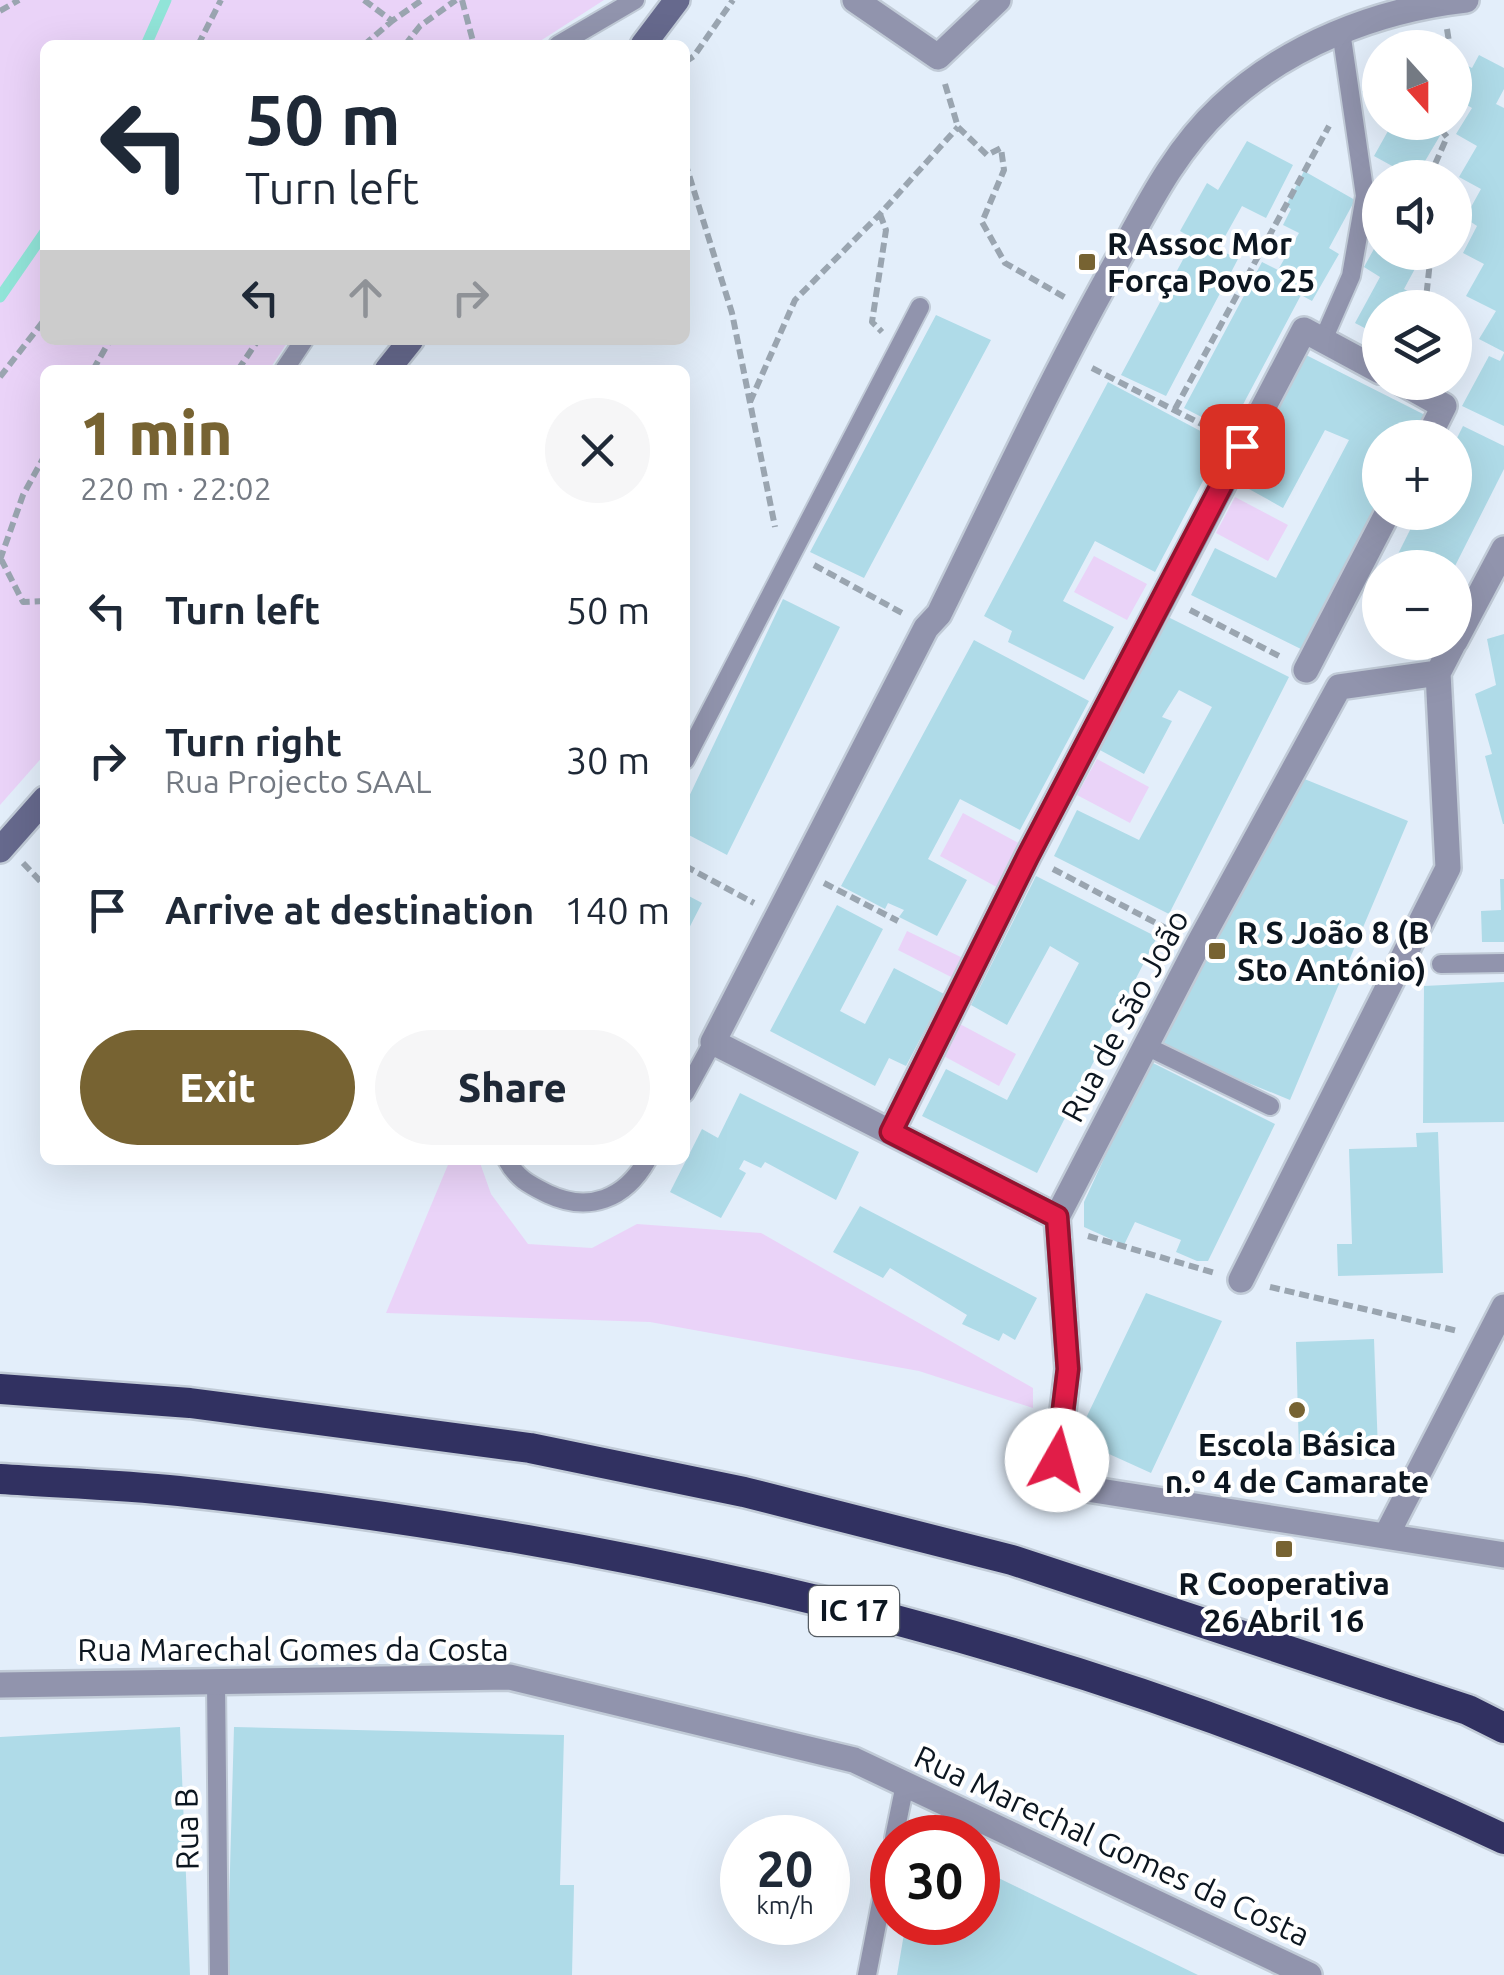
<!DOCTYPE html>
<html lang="en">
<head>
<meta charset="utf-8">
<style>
  body { margin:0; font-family:Ubuntu,sans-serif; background:#f6f6f7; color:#1f2937; height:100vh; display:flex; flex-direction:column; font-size:38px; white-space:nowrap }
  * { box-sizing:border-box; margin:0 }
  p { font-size:32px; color:#747a83 }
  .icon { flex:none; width:55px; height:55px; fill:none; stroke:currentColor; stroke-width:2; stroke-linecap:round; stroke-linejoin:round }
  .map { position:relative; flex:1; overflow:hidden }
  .sheet { position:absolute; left:40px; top:365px; width:650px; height:800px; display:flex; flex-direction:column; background:#fff; border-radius:15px; box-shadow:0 10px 40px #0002 }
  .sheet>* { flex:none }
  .top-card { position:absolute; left:40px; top:40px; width:650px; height:305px; border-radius:15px; box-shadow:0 10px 40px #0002; background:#fff; color:#1f2937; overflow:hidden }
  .needle { width:65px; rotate:159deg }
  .controls { position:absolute; left:1362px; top:30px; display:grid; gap:20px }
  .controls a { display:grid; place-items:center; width:110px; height:110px; border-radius:50%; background:#fff; box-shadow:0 10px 40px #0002; font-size:50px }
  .speed { position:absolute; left:720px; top:1815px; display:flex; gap:20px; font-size:50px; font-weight:700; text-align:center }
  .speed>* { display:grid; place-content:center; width:130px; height:130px; border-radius:50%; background:#fff; box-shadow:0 10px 40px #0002; line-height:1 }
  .speed small { font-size:25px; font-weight:400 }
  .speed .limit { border:15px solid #d22; background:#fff; color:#111 }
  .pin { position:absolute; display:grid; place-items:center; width:85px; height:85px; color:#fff; margin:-42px; border-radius:20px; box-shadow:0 5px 15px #0006 }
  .me { position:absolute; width:110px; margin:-55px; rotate:7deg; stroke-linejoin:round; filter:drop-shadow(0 0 8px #0008) }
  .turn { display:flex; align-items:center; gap:35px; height:210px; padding:0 40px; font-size:45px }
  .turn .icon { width:130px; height:130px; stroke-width:2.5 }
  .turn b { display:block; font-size:70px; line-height:85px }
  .lanes { display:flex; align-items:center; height:95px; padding:0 40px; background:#0003; justify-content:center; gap:50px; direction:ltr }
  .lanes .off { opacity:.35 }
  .round { display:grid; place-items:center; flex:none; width:105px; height:105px; border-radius:52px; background:#f6f6f7 }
  .head { display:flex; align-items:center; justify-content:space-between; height:170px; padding:0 40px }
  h1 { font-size:60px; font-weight:800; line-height:75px; color:#776332 }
  .action { display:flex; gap:20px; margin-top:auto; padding:20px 40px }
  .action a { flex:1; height:115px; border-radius:60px; background:#776332; color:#fff; font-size:40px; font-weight:800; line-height:115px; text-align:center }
  .action a+a { background:#f6f6f7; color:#1f2937 }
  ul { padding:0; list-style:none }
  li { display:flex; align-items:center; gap:30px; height:150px; padding:0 40px }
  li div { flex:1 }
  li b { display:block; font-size:38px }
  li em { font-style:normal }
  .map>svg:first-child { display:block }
  .green { fill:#ead3f8 }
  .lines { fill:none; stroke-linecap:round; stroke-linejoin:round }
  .stream { stroke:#91e4d8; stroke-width:11 }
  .building { fill:#afdbe8 }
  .lane-casing { stroke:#c1cbd7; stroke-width:22 }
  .street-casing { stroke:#c1cbd7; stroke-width:30 }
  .secondary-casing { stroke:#c1cbd7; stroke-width:30 }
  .highway-casing { stroke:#c1cbd7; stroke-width:35 }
  .path { stroke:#9aa5b0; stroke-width:6; stroke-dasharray:10 5; stroke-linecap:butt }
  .lane { stroke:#9194ad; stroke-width:18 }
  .street { stroke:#9194ad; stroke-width:25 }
  .secondary { stroke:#66698d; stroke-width:25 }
  .highway { stroke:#313161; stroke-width:30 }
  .route-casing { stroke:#92132f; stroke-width:25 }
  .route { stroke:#e11d48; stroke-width:18 }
  .poi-dot { fill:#776332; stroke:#fff; stroke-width:4 }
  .labels { text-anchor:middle; stroke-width:8; stroke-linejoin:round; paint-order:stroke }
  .shield { fill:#fff; stroke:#555c63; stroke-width:2.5 }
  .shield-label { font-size:30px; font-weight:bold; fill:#0c1620 }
  .poi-label { font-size:32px; font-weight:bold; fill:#0c1620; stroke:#fff; text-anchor:start }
  .street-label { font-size:32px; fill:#0c1620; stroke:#fff }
</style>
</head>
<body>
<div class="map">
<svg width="1504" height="1975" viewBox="0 0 1504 1975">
  <rect width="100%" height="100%" fill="#e3eefa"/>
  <path class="green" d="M0 0H604L534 45H45V340H289L269 370H45V754L0 805Z
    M1235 497 1288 525 1268 561 1216 533Z
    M1094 556 1147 584 1127 620 1074 592Z
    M1097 759 1149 787 1130 823 1077 795Z
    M963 813 1026 847 1002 890 940 856Z
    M907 931 967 960 957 980 898 950Z
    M958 1023 1016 1054 999 1086 940 1054Z
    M450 1160H479L491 1194 528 1244 592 1248 637 1224 761 1233 1033 1388V1408L919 1371 650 1322 386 1313Z"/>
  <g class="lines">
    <path class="stream" d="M146 45 166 0
      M0 297 45 232"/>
  </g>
  <path class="building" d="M1479 55 1504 68V89L1496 104 1504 108V352L1479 339 1496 311 1466 296 1484 264 1463 253 1477 226 1465 218 1481 189 1459 177 1477 146 1456 134 1472 108 1455 98V74L1462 63 1472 68Z
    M1380 60V101L1362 92Z
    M1393 122H1420L1441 134 1415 178H1388L1394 167 1374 156Z
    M1247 141 1293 165 1266 218 1242 206 1218 249 1238 259 1166 396 1121 375 1194 239 1180 231 1207 183 1218 190Z
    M1304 171 1355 200 1329 248 1339 254 1312 301 1301 295 1229 431 1184 408 1262 262 1278 270 1299 233 1283 225 1291 209 1286 206Z
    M1380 238V252H1424L1404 289 1422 299 1417 308H1380V336L1355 323 1380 277 1364 267Z
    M936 315 991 340 864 578 810 552Z
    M1504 353V426L1462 406 1489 356 1500 361Z
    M1306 355 1427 416 1416 438H1380V508L1307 652 1191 595 1215 548 1276 578 1349 440 1325 430 1283 508 1240 484Z
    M1108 382 1223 443 1155 572 1095 541 1063 601 1114 627 1084 680 1008 642 1012 631 984 616Z
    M1463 426 1504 446V469L1454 568H1391L1419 512H1455V442Z
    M783 599 840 627 727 855 685 833V805Z
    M1168 617 1289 677 1169 914 1054 856 1077 810 1139 840 1212 707 1179 690 1162 717 1172 721 1144 774 1098 749Z
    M1504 634V824H1503L1485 756 1492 754 1475 694 1496 685 1487 639Z
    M974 640 1089 701 1020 830 960 799 928 859 967 880 937 936 899 917 904 910 888 903 885 909 841 886Z
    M1302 778 1408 821 1290 1100 1160 1047Z
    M1036 876 1157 937 1037 1173 922 1116 946 1069 1007 1100 1079 963 1050 946 1007 1025 971 1005Z
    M1500 879H1504V942H1482L1481 911 1501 910Z
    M685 894 702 903 685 936Z
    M837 905 883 929 840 1011 865 1024 894 968 944 994 906 1066 889 1058 875 1086 770 1031Z
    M1504 982V1122L1423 1123 1424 986Z
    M1149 1061 1275 1124 1208 1261H1197L1176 1252 1181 1240 1135 1222 1124 1245 1084 1227V1202Z
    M740 1093 859 1152 836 1200 765 1162 761 1168 744 1160 739 1169 746 1173 721 1218 670 1192 702 1129 718 1138Z
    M1438 1132 1443 1273 1338 1276 1337 1244H1352L1349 1149 1417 1147 1416 1133Z
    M860 1206 1037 1298 1015 1340 1003 1333 999 1341 962 1324 967 1315 890 1268 883 1278 833 1252Z
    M1146 1293 1222 1321 1151 1473 1076 1439Z
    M1374 1339 1378 1451 1299 1454 1296 1342Z
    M180 1727 190 1975H0V1737Z
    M234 1727 564 1735 560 1885H574L572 1975H227Z
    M978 1868 1198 1975H897L906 1922H978Z"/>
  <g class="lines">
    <g class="lane-casing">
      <path id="lane" d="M558 45 635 0
        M1323 340 1351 276 1365 196 1341 31
        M284 370 304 340
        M685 760 920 307
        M1441 964 1504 963
        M1146 1046 1270 1106
        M685 1093 713 1042
        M507 1160C517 1179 530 1185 548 1194 589 1213 625 1199 647 1160
        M216 1682 219 1975
        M894 1838 905 1784
        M867 1975 892 1847"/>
    </g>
    <g class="street-casing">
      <path id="street" d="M855 0 938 57 998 0
        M1401 382 1444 406 1428 438
        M1455 641 1504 549
        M1306 670 1388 512
        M1438 673 1339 687 1198 945 1057 1217 1068 1369 1057 1460 1081 1488 1504 1555
        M891 1132 1028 856 1304 330 1380 371
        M1057 1217 713 1042 926 628 939 614C998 494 1054 373 1120 256 1149 203 1176 149 1221 107 1287 45 1377 10 1466 0
        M1241 1280 1448 868 1438 673 1454 642
        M1386 1536 1504 1307
        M0 1685 509 1677 854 1760 1309 1975"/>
    </g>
    <g class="secondary-casing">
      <path id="secondary" d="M643 45 677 0
        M387 370 411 340
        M0 850 45 799"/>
    </g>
    <g class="highway-casing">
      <path id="highway" d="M0 1389 190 1403 530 1448 744 1492 1012 1560 1468 1710 1504 1728
        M0 1479C60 1483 120 1485 179 1491 633 1540 1090 1643 1504 1839"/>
    </g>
    <path class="path" d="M364 0 392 21 422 0
      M462 0 474 45
      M0 11 19 0
      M1447 29 1450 48
      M198 45 221 0
      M364 45 392 21
      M405 45 420 26 456 0
      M685 62 694 56 733 0
      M945 84 958 127 987 155 1001 148 1004 170 982 222 1005 263 1066 298
      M685 162 732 313 775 527
      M1429 178 1447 137 1435 122
      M880 214 886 230 872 322 882 332
      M1425 308 1431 252
      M1092 368 1219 433
      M93 370 110 340
      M238 370 258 340
      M0 377 45 319
      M750 402 795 300 880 214 958 127
      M1175 409 1329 126
      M1 559 23 602 45 601
      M0 560 23 495 45 455
      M814 565 904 614
      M1190 610 1281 657
      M23 863 45 886
      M685 866 754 903
      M1053 869 1175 933
      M824 883 898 921
      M1088 1236 1215 1273
      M1270 1287 1458 1331"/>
    <use href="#lane" class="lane"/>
    <use href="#street" class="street"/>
    <use href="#secondary" class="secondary"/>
    <use href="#highway" class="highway"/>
  </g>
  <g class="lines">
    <g class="route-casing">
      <path id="route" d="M1057 1460 1068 1369 1057 1217 891 1132 1028 856 1242 446"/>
    </g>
    <use href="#route" class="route"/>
  </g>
  <g class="poi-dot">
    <rect x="1077" y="252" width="20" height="20" rx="5"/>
    <rect x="1207" y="941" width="20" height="20" rx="5"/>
    <circle cx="1297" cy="1410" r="10"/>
    <rect x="1274" y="1539" width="20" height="20" rx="5"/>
  </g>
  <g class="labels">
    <rect class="shield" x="809" y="1586" width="90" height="50" rx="8"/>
    <g class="shield-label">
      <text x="854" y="1621">IC 17</text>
    </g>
    <g class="poi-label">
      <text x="1107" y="255">R Assoc Mor<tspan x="1107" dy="37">Força Povo 25</tspan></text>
      <text x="1237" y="944">R S João 8 (B<tspan x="1237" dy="37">Sto António)</tspan></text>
      <text x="1297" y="1456" text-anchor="middle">Escola Básica<tspan x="1297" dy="37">n.º 4 de Camarate</tspan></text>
      <text x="1284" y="1595" text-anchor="middle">R Cooperativa<tspan x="1284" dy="37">26 Abril 16</tspan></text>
    </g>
    <g class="street-label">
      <text transform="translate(1125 1016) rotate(-62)" y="11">Rua de São João</text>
      <text x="293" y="1661">Rua Marechal Gomes da Costa</text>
      <text transform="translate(187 1829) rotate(-91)" y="11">Rua B</text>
      <text transform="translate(1112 1846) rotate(25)" y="11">Rua Marechal Gomes da Costa</text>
    </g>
  </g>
</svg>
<div class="controls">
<a><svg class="needle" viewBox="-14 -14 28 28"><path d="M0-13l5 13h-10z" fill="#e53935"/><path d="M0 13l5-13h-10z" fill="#747a83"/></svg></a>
<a><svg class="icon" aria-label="sound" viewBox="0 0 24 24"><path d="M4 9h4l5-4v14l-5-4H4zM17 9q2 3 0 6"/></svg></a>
<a><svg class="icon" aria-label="layers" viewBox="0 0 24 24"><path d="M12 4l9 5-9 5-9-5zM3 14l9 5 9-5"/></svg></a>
<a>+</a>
<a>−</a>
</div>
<div class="speed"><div>20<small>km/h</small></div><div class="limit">30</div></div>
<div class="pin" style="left:1242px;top:446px;background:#d93025"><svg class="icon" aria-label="arrive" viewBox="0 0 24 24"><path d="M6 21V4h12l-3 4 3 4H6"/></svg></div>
<svg class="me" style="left:1057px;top:1460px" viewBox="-20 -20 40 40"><circle r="19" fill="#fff"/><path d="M0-13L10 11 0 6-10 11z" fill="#e11d48"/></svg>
<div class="top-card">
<div class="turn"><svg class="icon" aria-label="left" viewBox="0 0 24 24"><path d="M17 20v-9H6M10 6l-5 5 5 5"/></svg><div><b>50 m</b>Turn left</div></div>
<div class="lanes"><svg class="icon" aria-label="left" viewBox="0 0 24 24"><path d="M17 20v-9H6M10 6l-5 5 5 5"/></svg><svg class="icon off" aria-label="ahead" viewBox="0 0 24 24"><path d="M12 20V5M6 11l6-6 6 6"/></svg><svg class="icon off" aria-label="right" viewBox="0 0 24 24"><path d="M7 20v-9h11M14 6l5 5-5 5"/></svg></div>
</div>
<section class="sheet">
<div class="head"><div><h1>1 min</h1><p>220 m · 22:02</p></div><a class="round"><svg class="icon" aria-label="close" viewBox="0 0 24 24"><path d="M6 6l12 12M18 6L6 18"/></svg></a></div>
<ul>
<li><svg class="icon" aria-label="left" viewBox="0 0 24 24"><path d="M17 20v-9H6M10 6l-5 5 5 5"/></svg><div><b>Turn left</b></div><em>50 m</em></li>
<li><svg class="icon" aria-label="right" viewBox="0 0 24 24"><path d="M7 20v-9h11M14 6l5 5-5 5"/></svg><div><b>Turn right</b><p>Rua Projecto SAAL</p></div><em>30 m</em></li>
<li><svg class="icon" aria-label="arrive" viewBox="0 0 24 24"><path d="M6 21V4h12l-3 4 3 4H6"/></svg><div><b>Arrive at destination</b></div><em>140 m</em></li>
</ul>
<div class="action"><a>Exit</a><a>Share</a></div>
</section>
</div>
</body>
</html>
